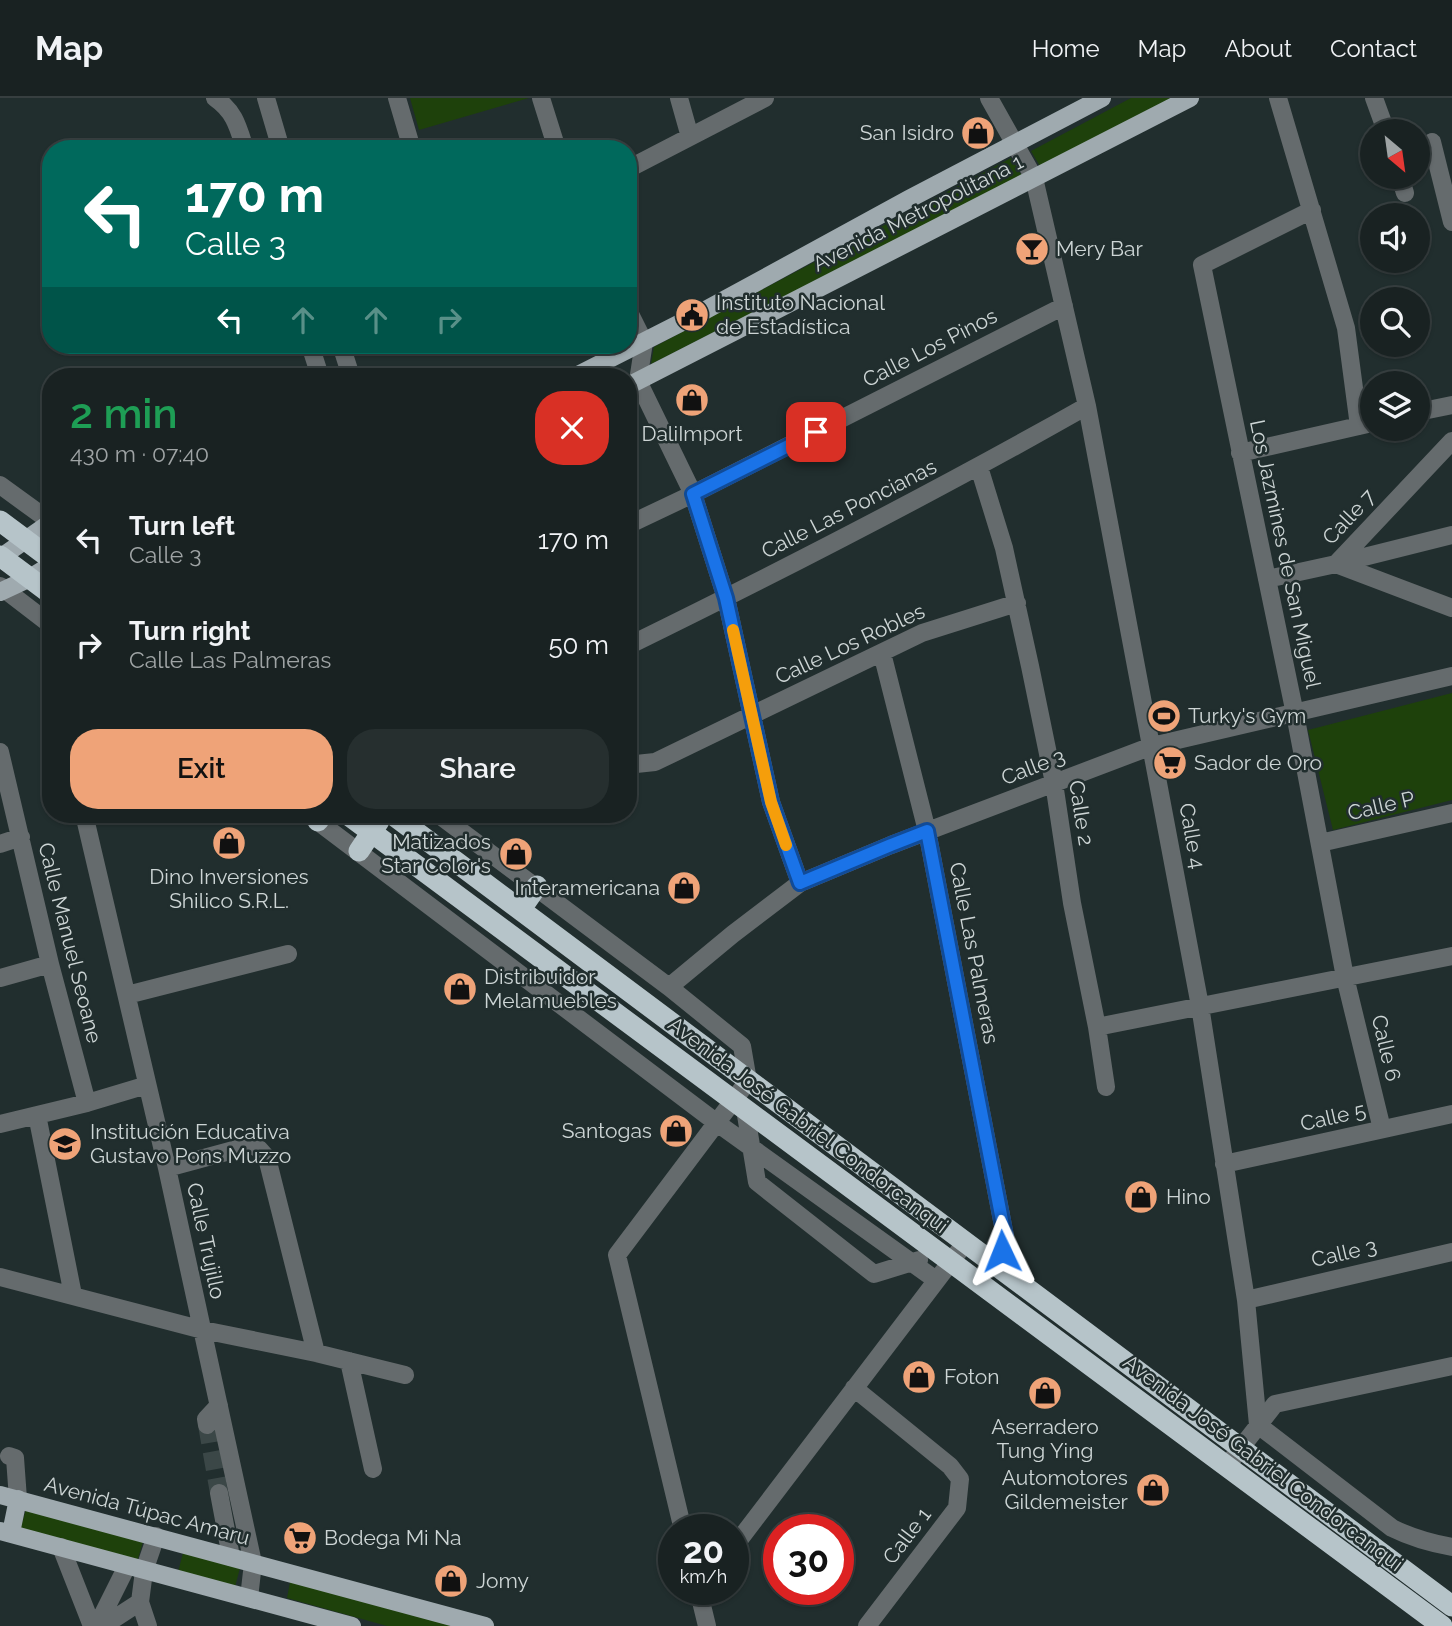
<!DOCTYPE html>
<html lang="en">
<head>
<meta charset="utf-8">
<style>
  body { margin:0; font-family:Raleway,sans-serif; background:#262f2f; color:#f1f3f6; height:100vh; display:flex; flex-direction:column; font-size:26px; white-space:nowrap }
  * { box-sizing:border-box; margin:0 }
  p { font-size:23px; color:#9fa4a5 }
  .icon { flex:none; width:38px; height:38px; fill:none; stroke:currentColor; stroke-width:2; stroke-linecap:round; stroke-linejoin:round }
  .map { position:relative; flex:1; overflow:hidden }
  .sheet { position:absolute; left:42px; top:270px; width:595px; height:455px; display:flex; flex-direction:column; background:#192222; border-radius:28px; box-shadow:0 2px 5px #0004,0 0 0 2px #373f40 }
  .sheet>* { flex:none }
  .top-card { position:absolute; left:42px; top:42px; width:595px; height:214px; border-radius:28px; box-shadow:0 2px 5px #0004,0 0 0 2px #373f40; background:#00695c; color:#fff; overflow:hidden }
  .needle { width:46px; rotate:151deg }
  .buttons { position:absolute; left:1360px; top:21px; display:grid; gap:14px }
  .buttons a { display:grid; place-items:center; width:70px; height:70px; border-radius:50%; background:#192222; box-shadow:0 2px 5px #0004,0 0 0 2px #373f40; font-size:35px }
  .speed { position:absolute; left:658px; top:1416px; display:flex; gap:14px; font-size:35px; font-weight:700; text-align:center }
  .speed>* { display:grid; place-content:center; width:91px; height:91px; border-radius:50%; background:#192222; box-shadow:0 2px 5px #0004,0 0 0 2px #373f40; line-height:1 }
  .speed small { font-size:18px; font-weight:400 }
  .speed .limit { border:10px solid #d22; background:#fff; color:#111 }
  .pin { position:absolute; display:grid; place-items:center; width:60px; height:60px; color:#fff; margin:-30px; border-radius:14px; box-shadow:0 4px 10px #0006 }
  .me { position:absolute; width:77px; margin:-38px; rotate:358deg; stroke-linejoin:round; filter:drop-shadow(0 0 5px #0008) }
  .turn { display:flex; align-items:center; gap:24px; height:147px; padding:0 28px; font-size:32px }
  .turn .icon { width:91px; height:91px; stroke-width:2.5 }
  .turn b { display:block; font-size:49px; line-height:60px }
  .lanes { display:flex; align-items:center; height:66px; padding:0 28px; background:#0003; justify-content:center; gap:35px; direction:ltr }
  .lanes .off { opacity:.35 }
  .round { display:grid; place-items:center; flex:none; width:74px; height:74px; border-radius:28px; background:#262f2f }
  .summary { display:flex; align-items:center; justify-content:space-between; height:119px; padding:0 28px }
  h1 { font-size:42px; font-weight:600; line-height:52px; color:#1e9e55 }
  .action { display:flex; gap:14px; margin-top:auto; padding:14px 28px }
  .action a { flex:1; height:80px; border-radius:28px; background:#efa378; color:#111; font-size:28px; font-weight:600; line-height:80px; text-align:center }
  .action a+a { background:#262f2f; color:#f1f3f6 }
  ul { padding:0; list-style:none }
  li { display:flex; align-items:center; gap:21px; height:105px; padding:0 28px }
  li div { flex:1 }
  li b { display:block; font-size:26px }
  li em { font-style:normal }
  header { display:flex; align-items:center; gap:42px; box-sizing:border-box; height:98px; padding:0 35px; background:#192222; border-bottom:2px solid #373f40 }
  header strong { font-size:33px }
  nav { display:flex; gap:38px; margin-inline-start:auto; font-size:24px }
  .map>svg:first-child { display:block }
  .green { fill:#1e410b }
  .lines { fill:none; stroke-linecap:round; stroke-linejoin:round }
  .minor-tunnel { stroke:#3b4747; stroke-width:18; stroke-dasharray:18 9; stroke-linecap:butt }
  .minor { stroke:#656b6d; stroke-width:18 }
  .major { stroke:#9faaaf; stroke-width:18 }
  .highway { stroke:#b6c4c9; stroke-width:21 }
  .route-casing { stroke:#114b97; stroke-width:18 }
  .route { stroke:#1a73e8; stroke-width:12 }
  .slow { stroke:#f59e0b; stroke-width:12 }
  .labels { text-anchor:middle; stroke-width:5; stroke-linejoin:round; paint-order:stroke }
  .poi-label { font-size:21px; fill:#cdd5d5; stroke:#212e2e; text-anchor:start }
  .street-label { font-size:21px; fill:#cdd5d5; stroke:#212e2e }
</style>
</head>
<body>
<header>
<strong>Map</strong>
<nav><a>Home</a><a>Map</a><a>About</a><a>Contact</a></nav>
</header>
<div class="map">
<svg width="1452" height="1528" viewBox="0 0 1452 1528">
  <rect width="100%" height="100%" fill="#212e2e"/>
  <path class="green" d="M410 0H529L419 32Z
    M1131 0H1175L1041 70 1031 53Z
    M1011 60 1022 78 651 266 654 249Z
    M1452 595V702L1333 732 1308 632Z
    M27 1408 144 1440 137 1464 20 1432Z
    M184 1451 241 1466 235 1489 178 1474Z
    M291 1479 458 1528H387L287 1500Z"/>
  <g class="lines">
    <path class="minor-tunnel" d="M207 1327 219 1395"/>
    <path class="minor" d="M215 0C235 14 238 29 245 51
      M266 0 281 51
      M397 0 412 51
      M541 0 557 51
      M679 0 690 39
      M989 0 1034 80 1087 308 1200 908 1246 1202 1258 1327 1392 1430C1412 1440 1430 1445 1452 1449
      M1278 0 1346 230 1359 328
      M1374 0 1386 33
      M1432 44 1452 124
      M628 71 765 0
      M1400 79 1405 95
      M1312 112 1202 167 1295 616 1345 879 1382 1031
      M628 212 644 244 638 283 693 396 726 500 771 704 800 785
      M310 247 320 278
      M341 247 351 278
      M1418 314 1452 307
      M1452 343 1336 466 1452 510
      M1240 355 1372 325
      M979 369 1004 450 1030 568 1054 685 1072 805 1097 929 1106 989
      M0 387 51 424
      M628 427 693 396 1064 208
      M1267 481 1336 466 1452 437
      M0 488 51 527
      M628 548C783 472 937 393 1087 308
      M882 555 927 733 1005 1138 1002 1153 994 1165
      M0 654 50 866 87 1005
      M628 664 636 666 655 664 922 535 1017 505
      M84 716 167 1070 253 1465 249 1500
      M308 716 717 1025 936 1182
      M438 716 669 889 742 948 748 983 617 1157 683 1432
      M1320 745 1452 715
      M0 746 21 739
      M0 880 50 866
      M669 889 733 836 800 785 891 747 1152 648 1452 578
      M127 897 288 856
      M1097 929 1452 858
      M745 1011 757 1084 874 1176 919 1162
      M37 1017 73 1197
      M0 1026 87 1005 147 987
      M1224 1066 1452 1016
      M167 1070 252 1047 259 1051 267 1060 316 1255
      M0 1179 203 1232 316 1255 405 1277
      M1246 1202 1452 1154
      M349 1263 373 1371
      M854 1290 950 1368 960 1381 957 1410 867 1528
      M207 1327 206 1321 219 1307
      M9 1358 15 1360 18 1401
      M1226 1369 1275 1306 1452 1268
      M219 1395 231 1459
      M61 1449 92 1528
      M733 1450 959 1153
      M698 1491 707 1528
      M97 1528 127 1468
      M103 1528 140 1504
      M148 1528 140 1504 144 1473 156 1438"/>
    <path class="major" d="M576 278 702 214 909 101 1102 0
      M628 288 1190 0
      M0 460 51 424
      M0 494 30 480 51 467
      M0 1397 485 1528
      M0 1433 352 1528
      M11 1435 18 1401"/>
    <path class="highway" d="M0 423 51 461
      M0 458 51 496
      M347 716 1442 1528
      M392 716 1452 1508
      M318 723 323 716
      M359 753 379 723
      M521 811 537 788"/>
  </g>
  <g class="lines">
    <g class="route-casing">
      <path id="route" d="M816 334 693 396 726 500 771 704 800 785 891 747 927 733 1005 1138 1002 1153"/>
    </g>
    <use href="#route" class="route"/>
    <path class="slow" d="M733 532 771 704 786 747"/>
  </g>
  <defs>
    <g id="shop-disc" transform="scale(1.75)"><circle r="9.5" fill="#efa378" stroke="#212e2e"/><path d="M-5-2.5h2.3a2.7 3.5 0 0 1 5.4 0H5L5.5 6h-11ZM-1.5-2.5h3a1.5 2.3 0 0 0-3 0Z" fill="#111"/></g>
    <g id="bar-disc" transform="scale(1.75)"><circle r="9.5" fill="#efa378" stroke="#212e2e"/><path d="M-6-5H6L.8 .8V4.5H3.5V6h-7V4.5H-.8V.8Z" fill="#111"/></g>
    <g id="civic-disc" transform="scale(1.75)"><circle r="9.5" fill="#efa378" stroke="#212e2e"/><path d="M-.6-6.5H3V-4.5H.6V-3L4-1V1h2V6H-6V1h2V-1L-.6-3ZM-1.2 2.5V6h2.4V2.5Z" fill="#111"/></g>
    <g id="stadium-disc" transform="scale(1.75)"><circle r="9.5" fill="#efa378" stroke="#212e2e"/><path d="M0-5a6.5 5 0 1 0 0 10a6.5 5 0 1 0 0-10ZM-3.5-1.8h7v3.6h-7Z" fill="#111"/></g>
    <g id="supermarket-disc" transform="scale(1.75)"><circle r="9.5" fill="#efa378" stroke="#212e2e"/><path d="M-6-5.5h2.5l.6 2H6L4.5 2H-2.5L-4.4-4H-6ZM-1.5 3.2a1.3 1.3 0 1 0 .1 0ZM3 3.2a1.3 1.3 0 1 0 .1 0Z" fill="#111"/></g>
    <g id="school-disc" transform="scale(1.75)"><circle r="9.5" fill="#efa378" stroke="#212e2e"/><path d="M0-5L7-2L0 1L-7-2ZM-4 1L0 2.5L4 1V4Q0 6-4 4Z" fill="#111"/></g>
  </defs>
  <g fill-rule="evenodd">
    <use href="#shop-disc" x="978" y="35"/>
    <use href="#bar-disc" x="1032" y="151"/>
    <use href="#civic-disc" x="692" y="217"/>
    <use href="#shop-disc" x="692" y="302"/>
    <use href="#stadium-disc" x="1164" y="618"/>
    <use href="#supermarket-disc" x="1170" y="665"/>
    <use href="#shop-disc" x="229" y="745"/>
    <use href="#shop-disc" x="516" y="756"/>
    <use href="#shop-disc" x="684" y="790"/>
    <use href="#shop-disc" x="460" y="891"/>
    <use href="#shop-disc" x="676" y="1033"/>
    <use href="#school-disc" x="65" y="1046"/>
    <use href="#shop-disc" x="1141" y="1099"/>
    <use href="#shop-disc" x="919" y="1279"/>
    <use href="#shop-disc" x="1045" y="1295"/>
    <use href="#shop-disc" x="1153" y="1392"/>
    <use href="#supermarket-disc" x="300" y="1440"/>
    <use href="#shop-disc" x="451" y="1483"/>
  </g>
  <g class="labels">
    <g class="poi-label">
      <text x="954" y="42" text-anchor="end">San Isidro</text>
      <text x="1056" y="158">Mery Bar</text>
      <text x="716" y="212">Instituto Nacional<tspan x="716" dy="24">de Estadística</tspan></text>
      <text x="692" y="343" text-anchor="middle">DaliImport</text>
      <text x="1188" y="625">Turky's Gym</text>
      <text x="1194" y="672">Sador de Oro</text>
      <text x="491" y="751" text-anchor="end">Matizados<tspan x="491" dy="24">Star Color's</tspan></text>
      <text x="229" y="786" text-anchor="middle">Dino Inversiones<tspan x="229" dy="24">Shilico S.R.L.</tspan></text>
      <text x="660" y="797" text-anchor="end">Interamericana</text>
      <text x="484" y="886">Distribuidor<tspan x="484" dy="24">Melamuebles</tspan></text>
      <text x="652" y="1040" text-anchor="end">Santogas</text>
      <text x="90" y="1041">Institución Educativa<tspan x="90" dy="24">Gustavo Pons Muzzo</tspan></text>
      <text x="1166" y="1106">Hino</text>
      <text x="944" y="1286">Foton</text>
      <text x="1045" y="1336" text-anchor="middle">Aserradero<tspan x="1045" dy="24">Tung Ying</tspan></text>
      <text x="1128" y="1387" text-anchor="end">Automotores<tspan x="1128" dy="24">Gildemeister</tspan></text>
      <text x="324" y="1447">Bodega Mi Na</text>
      <text x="476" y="1490">Jomy</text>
    </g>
    <g class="street-label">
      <text transform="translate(918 115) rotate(-27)" y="7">Avenida Metropolitana 1</text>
      <text transform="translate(930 250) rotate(-27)" y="7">Calle Los Pinos</text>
      <text transform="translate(849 411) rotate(-27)" y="7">Calle Las Poncianas</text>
      <text transform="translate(1349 419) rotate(-47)" y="7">Calle 7</text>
      <text transform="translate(1285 456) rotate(78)" y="7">Los Jazmines de San Miguel</text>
      <text transform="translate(850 546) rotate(-25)" y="7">Calle Los Robles</text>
      <text transform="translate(1033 669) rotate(-21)" y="7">Calle 3</text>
      <text transform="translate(1381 708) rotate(-13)" y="7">Calle P</text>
      <text transform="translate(1081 715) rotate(81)" y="7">Calle 2</text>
      <text transform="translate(1192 738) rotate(80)" y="7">Calle 4</text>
      <text transform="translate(70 845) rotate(76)" y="7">Calle Manuel Seoane</text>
      <text transform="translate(974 855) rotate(79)" y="7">Calle Las Palmeras</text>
      <text transform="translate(1386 950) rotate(77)" y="7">Calle 6</text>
      <text transform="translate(1333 1019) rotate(-13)" y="7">Calle 5</text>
      <text transform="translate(808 1027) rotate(37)" y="7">Avenida José Gabriel Condorcanqui</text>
      <text transform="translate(206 1143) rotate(78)" y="7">Calle Trujillo</text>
      <text transform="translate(1344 1155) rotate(-13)" y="7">Calle 3</text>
      <text transform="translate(1263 1365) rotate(37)" y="7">Avenida José Gabriel Condorcanqui</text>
      <text transform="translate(147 1413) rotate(15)" y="7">Avenida Túpac Amaru</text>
      <text transform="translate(907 1438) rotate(-53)" y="7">Calle 1</text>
    </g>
  </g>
</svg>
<div class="buttons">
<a><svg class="needle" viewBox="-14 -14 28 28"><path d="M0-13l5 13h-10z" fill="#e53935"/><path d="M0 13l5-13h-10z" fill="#9fa4a5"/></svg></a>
<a><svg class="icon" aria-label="sound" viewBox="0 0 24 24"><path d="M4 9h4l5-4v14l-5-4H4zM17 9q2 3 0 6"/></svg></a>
<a><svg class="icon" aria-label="search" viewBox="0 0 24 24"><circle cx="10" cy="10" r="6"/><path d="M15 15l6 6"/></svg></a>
<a><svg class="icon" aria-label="layers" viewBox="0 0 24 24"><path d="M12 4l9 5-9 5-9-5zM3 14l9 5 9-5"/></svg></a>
</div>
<div class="speed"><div>20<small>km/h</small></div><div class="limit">30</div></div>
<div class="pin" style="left:816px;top:334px;background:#d93025"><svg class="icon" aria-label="arrive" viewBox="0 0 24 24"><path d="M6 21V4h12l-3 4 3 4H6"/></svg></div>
<svg class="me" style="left:1002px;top:1153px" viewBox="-20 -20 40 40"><path d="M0-17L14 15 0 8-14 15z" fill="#1a73e8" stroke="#fff" stroke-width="4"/></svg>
<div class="top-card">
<div class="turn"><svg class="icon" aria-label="left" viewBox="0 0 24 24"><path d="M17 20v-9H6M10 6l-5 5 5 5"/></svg><div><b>170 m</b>Calle 3</div></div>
<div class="lanes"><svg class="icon" aria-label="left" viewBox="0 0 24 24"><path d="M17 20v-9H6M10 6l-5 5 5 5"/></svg><svg class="icon off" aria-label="ahead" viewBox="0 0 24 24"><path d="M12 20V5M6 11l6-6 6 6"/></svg><svg class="icon off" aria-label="ahead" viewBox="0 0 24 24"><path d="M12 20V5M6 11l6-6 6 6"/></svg><svg class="icon off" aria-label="right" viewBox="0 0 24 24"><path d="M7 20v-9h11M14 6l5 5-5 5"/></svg></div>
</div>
<section class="sheet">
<div class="summary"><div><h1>2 min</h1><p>430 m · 07:40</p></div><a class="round" style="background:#d93025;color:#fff"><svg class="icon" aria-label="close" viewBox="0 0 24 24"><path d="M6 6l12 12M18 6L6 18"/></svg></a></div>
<ul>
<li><svg class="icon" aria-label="left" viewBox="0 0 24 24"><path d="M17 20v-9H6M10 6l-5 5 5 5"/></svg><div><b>Turn left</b><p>Calle 3</p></div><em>170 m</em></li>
<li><svg class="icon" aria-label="right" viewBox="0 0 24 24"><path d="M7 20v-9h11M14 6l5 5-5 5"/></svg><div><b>Turn right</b><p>Calle Las Palmeras</p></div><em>50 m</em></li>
</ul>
<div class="action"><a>Exit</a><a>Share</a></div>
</section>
</div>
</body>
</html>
